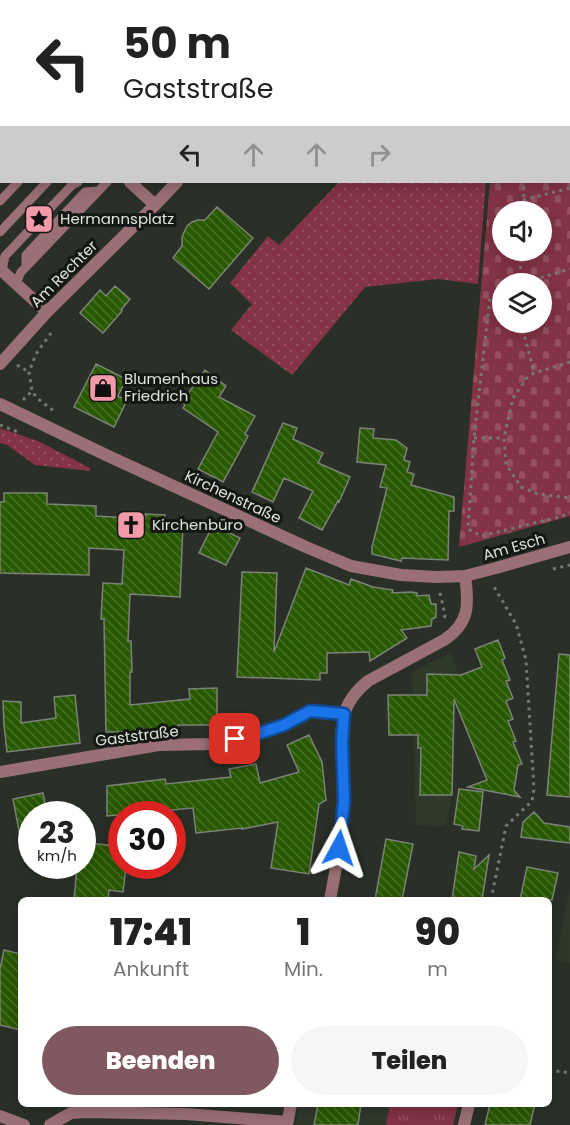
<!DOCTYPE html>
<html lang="de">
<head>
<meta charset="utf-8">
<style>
  body { margin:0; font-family:Poppins,sans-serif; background:#f6f6f6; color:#222; height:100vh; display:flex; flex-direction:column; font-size:22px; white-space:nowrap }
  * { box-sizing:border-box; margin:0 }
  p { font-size:20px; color:#767676 }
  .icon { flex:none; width:33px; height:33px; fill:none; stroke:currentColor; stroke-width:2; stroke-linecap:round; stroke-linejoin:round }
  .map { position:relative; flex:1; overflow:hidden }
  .panel { position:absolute; left:18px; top:897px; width:534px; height:210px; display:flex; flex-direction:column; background:#fff; border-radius:9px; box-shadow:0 3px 15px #0003 }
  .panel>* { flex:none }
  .banner { position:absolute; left:0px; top:0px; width:570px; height:183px; box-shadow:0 3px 15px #0003; background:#fff; color:#222; overflow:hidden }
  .fabs { position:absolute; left:492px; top:201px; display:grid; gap:12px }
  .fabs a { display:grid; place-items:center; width:60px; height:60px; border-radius:50%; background:#fff; box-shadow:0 3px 15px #0003; font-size:30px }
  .speed { position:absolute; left:18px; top:801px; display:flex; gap:12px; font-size:30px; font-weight:700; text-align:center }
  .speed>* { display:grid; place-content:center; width:78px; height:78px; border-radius:50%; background:#fff; box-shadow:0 3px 15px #0003; line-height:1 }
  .speed small { font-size:15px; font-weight:400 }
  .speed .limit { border:9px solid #d22; background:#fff; color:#111 }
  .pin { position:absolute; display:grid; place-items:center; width:51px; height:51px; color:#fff; margin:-26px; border-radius:12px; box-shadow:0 3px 9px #0006 }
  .me { position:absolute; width:66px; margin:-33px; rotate:5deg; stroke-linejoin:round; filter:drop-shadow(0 0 4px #0008) }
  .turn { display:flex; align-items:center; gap:21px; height:126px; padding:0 24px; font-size:27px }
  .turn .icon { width:78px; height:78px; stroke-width:2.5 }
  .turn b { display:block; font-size:42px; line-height:51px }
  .lanes { display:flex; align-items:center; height:57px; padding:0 24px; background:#0003; justify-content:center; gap:30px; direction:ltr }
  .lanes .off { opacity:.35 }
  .eta { display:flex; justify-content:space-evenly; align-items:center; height:102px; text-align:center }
  .eta b { font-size:36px; font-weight:800; line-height:42px }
  .button { display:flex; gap:12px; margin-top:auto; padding:12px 24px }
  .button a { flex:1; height:69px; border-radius:36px; background:#80585f; color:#fff; font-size:24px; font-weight:800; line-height:69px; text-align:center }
  .button a+a { background:#f6f6f6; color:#222 }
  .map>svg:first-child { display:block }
  .built { fill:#2f392a }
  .grass { fill:url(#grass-dots) }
  .cemetery { fill:url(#cemetery-stones); fill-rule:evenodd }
  .park { fill:url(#park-tufts) }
  .building { fill:url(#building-back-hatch); stroke:#7b8378; stroke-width:1.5 }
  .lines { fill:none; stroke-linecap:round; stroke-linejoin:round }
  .path { stroke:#747a72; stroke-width:3; stroke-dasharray:3 4.5; stroke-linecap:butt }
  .service { stroke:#9a6f75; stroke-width:9 }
  .minor { stroke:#9a6f75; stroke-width:12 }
  .route-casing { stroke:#114b97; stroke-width:15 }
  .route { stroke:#1a73e8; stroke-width:10 }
  .labels { text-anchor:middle; stroke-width:6; stroke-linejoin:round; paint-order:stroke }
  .poi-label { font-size:15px; fill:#dfe3dd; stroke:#141713; text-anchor:start }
  .street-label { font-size:15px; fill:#dfe3dd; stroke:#141713 }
</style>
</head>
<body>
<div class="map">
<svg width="570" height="1125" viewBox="0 0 570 1125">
  <defs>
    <pattern id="grass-dots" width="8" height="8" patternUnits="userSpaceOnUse" patternTransform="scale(1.5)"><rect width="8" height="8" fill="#833345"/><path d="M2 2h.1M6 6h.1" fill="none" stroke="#94505f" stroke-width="1.8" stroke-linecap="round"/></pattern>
    <pattern id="cemetery-stones" width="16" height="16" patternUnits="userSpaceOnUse" patternTransform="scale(1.5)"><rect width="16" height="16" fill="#833345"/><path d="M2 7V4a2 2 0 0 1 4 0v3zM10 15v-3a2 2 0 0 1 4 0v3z" fill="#94505f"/></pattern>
    <pattern id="park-tufts" width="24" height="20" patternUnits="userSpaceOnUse" patternTransform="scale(1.5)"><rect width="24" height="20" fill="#833345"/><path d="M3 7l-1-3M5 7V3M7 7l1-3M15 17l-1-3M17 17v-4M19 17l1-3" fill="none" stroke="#94505f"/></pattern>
    <pattern id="building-back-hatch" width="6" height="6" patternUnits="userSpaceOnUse" patternTransform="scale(1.5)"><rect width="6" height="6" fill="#285800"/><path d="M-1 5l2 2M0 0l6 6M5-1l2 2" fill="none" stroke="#477025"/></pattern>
  </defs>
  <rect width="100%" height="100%" fill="#2a3027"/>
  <path class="built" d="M451 653 457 671 453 788 446 827 416 825 412 672Z
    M570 887V963L555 960Z
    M299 1104H390L386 1125H295Z"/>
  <path class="grass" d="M339 182H486L478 284 438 279 365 287 292 375 231 330 252 304 230 283 268 236 279 245Z
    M0 428 38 441 90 468V471L35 465 7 445 0 443Z"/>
  <path class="cemetery" d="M570 41V516L459 547 490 182H568V43ZM502 212H542V250H502ZM502 284H542V322H502Z"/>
  <path class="park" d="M390 1104H458L453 1125H386Z"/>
  <path class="building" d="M217 207 253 238 209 289 173 258 182 246V237L187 226 192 222 198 220H205Z
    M115 286 130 299 121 310 122 311 103 333 80 313 100 290 106 296Z
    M96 364 126 379 118 396 127 400 114 427 74 407Z
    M205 370 226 386 219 397 255 416 245 434 248 436 223 482 198 469 218 432 183 408 185 405 182 402Z
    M283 423 297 428 293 439 323 453 318 463 350 477 339 502 338 501 322 530 299 518 313 491 284 478 273 502 252 492Z
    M360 428 374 429 373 438 396 440 407 448 404 460 410 462 407 472 414 474 411 485 454 497V511H449L448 560 402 558 401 561 372 554V547L387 488 380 487 386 465 357 462Z
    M4 493H47V504L96 506V516L145 519V514L165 515 164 520 174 521V524H183L180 597 130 594 128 641H131L132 672H130V705L190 699 189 689 217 688V725H178V730L154 732H106L104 619H101L103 583 122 584 124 550 89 548V575L0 573V502H4Z
    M213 525 240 538 226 565 199 553Z
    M306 568 349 585 351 579 373 587 393 590 392 593 411 592 417 593V596L429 595 431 604H436V617L432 619 431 626 401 630 407 638 370 661 369 652 327 653V673H320V680L237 677 242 572 277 573 274 652Z
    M498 640 505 658 502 660 510 680 506 681 513 698 506 701 513 719 508 721 516 741 513 742 522 764 518 765 514 790 520 797 468 787 487 780 454 699 452 795H420L421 748H418V735H389L388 695H427V674L461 675 482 667 475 649Z
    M559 654 570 655V797L547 795Z
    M75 695 80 743 7 752 4 725 3 701 21 702V723L56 718 54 697Z
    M309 735 322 762 326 800 319 804 309 874 271 868 278 822 242 829V828L196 833 193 808 107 816V786L165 779 166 784 231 777 229 769 256 764 260 783 299 772 287 745Z
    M459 789 483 792 479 831 462 829 463 826 454 824Z
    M43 793 47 814H32V856L24 857 13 799Z
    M534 812 544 823 570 827V843L521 837 523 822Z
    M386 839 413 844 402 900H375Z
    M82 842 122 847V866H126L123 892 109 890 108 900H74L77 866H82Z
    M459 852 476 856 474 869 489 855 482 900H452Z
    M527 867 558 873 552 900H520Z
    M4 950 21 954V1030L0 1025V969Z
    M318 1104H361L358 1125H314Z
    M490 1104H535L530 1125H485Z"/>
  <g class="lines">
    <path class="path" d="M327 2 328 0
      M568 52 570 50
      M568 129H570
      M523 200 570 188
      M523 212 524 182
      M519 284 570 269
      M520 284 521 250
      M502 291 490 297 474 438 468 529 481 536 559 517 570 513
      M521 322 534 373
      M51 333 36 354 29 372 32 391 37 398 55 412
      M570 362 534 373 527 378 513 398 504 438 506 464 521 487 538 494 570 498
      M17 365 29 372
      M23 400 32 391
      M0 425 18 432
      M474 438H504
      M553 569 570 565
      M440 593 445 615 444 620
      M491 900 506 826 532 801 534 789 526 660 516 624 493 585
      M549 1070 570 1073"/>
    <path class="service" d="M118 2 120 0
      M0 201 18 182
      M0 232 47 182
      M26 267V255L85 192 98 191
      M2 270 5 256 72 185 78 182
      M16 283 21 272 107 182"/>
    <path class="minor" d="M308 2 309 0
      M0 58 2 60
      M130 182 155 205
      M0 269 47 312
      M0 364 47 312 155 205 177 182
      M0 404 106 455 306 547 351 566 401 575 437 577 465 576 496 568 570 547
      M0 772 159 745 212 744 257 734 284 725 311 711 344 714
      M330 900C336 867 343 833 344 798 344 773 338 738 344 715 348 700 357 690 368 681L444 640C470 623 469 604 465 576
      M0 1116 24 1125
      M50 1125 71 1113 85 1112 186 1114 287 1122
      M287 1125 291 1104
      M464 1125 469 1104"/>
  </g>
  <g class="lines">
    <g class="route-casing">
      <path id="route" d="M235 739 257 734 284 725 310 711 344 714 342 742 344 801 339 848"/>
    </g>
    <use href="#route" class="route"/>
  </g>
  <defs>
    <g id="sight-square" transform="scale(1.5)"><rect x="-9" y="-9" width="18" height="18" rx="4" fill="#f39aa9" stroke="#141713"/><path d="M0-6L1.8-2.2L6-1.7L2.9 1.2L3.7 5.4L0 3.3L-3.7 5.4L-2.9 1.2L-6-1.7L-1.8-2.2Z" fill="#111"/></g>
    <g id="shop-square" transform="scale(1.5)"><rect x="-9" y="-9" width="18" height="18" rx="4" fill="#f39aa9" stroke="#141713"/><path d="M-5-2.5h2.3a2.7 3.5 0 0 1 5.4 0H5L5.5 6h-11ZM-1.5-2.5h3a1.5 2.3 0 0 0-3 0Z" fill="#111"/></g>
    <g id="church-square" transform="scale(1.5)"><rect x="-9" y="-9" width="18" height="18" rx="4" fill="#f39aa9" stroke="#141713"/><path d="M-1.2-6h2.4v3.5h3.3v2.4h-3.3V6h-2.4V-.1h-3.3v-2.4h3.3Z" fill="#111"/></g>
  </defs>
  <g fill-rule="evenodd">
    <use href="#sight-square" x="39" y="219"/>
    <use href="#shop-square" x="103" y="388"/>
    <use href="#church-square" x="131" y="525"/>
  </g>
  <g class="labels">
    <g class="poi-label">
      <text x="60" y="224">Hermannsplatz</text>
      <text x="124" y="384">Blumenhaus<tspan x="124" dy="17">Friedrich</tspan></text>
      <text x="152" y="530">Kirchenbüro</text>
    </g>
    <g class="street-label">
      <text transform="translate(64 274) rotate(-45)" y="5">Am Rechter</text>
      <text transform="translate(233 497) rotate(25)" y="5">Kirchenstraße</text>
      <text transform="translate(514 547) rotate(-16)" y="5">Am Esch</text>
      <text transform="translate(137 736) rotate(-7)" y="5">Gaststraße</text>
    </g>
  </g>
</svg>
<div class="fabs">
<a><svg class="icon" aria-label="sound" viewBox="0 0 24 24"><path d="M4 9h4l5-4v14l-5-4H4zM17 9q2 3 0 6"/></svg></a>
<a><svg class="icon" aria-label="layers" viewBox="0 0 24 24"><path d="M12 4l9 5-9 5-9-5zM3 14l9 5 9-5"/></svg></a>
</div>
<div class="speed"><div>23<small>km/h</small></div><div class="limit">30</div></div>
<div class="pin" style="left:235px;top:739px;background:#d93025"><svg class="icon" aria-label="arrive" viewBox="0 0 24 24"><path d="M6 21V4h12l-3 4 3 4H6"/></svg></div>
<svg class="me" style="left:339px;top:848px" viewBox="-20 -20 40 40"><path d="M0-17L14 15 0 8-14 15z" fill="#1a73e8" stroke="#fff" stroke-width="4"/></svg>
<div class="banner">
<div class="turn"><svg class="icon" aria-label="left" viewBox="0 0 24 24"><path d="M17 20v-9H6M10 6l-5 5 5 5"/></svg><div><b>50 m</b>Gaststraße</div></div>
<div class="lanes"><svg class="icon" aria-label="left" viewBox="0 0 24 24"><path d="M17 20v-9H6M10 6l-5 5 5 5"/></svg><svg class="icon off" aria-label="ahead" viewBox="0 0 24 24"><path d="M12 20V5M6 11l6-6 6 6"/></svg><svg class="icon off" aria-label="ahead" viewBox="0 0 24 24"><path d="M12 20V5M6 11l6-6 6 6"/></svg><svg class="icon off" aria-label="right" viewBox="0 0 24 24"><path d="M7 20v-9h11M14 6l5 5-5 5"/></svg></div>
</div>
<section class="panel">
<div class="eta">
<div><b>17:41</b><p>Ankunft</p></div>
<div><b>1</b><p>Min.</p></div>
<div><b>90</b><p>m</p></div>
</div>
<div class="button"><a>Beenden</a><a>Teilen</a></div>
</section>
</div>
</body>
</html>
